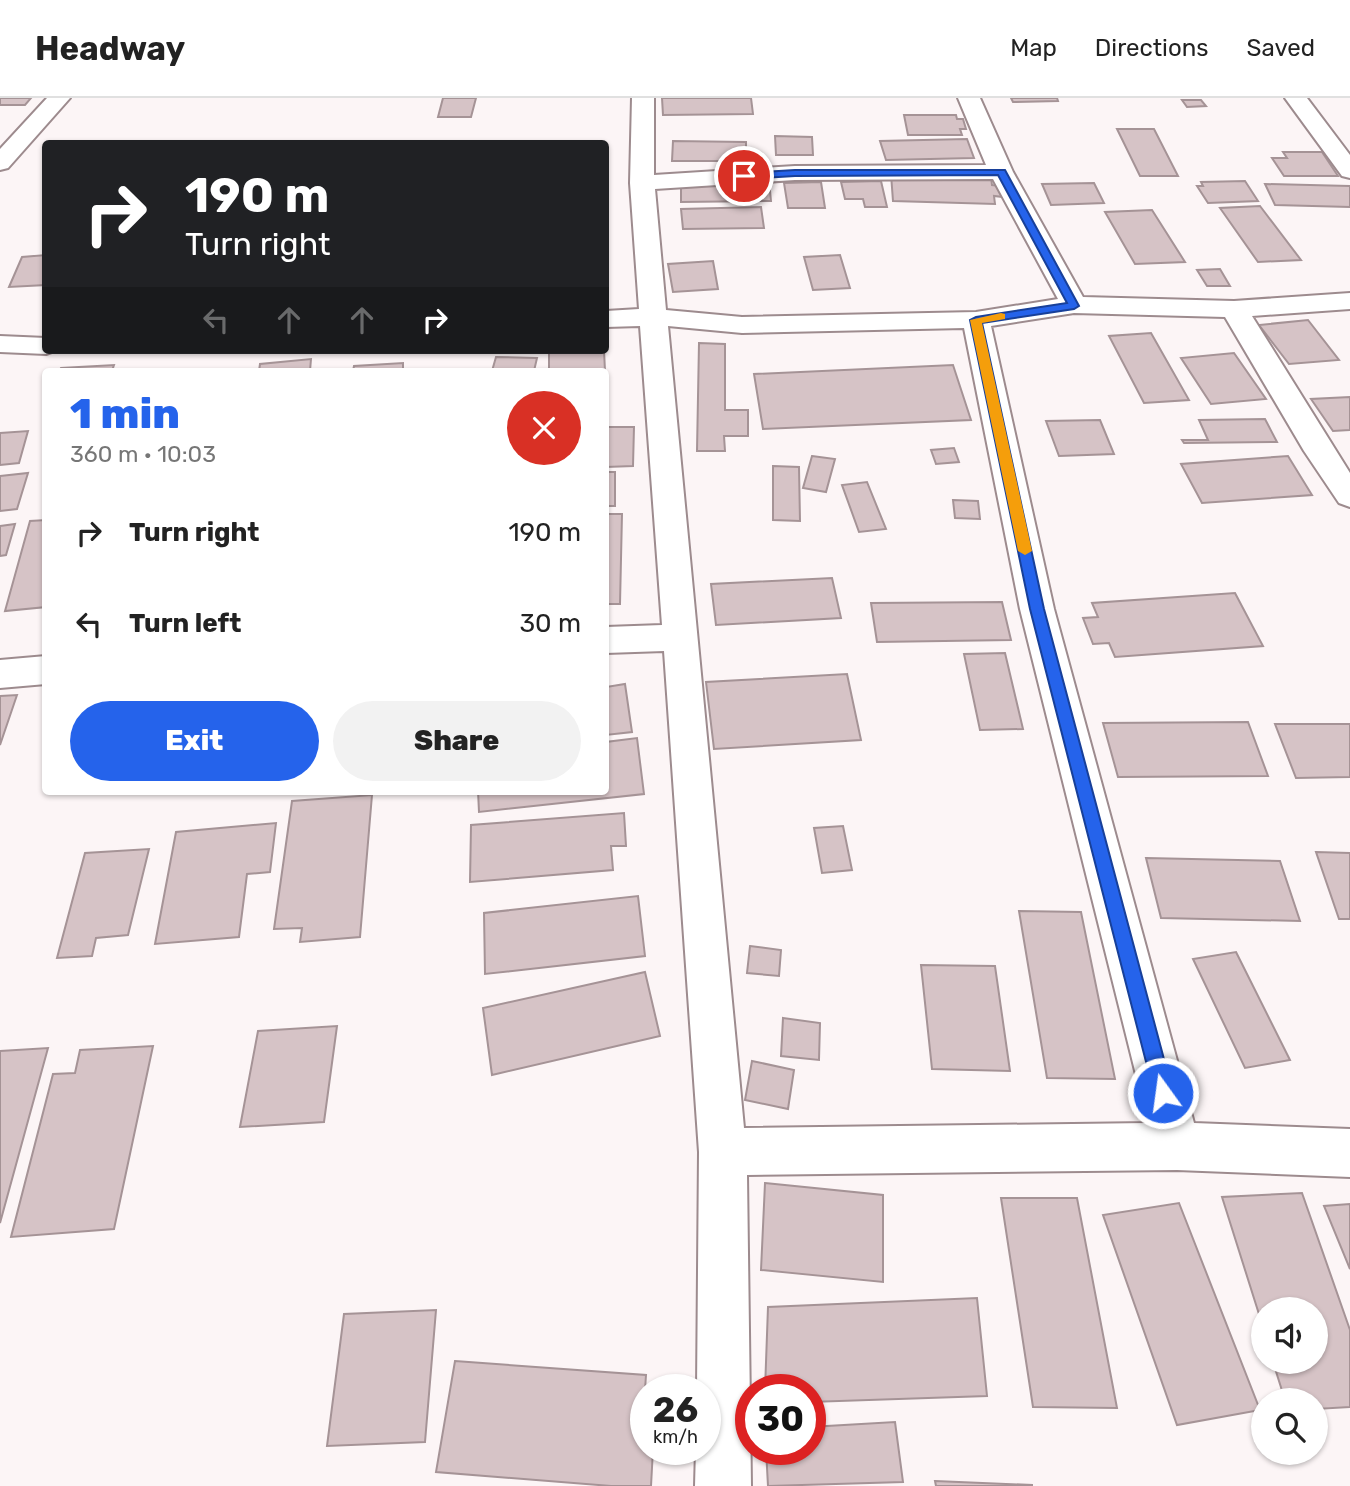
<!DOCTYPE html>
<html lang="en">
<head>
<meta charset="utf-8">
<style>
  body { margin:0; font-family:Rubik,sans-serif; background:#f2f2f2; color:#222; height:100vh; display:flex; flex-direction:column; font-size:26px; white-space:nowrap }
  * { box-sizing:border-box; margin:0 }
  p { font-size:23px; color:#767676 }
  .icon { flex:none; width:38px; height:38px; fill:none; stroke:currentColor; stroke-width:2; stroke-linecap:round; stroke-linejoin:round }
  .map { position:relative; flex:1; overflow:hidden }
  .drawer { position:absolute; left:42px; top:270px; width:567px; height:427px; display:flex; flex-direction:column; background:#fff; border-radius:7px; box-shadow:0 2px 5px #0004 }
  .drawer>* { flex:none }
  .guide { position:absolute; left:42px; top:42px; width:567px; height:214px; border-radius:7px; box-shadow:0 2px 5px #0004; background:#202124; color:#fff; overflow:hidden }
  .buttons { position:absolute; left:1251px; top:1199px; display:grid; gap:14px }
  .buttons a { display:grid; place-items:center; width:77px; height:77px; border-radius:50%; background:#fff; box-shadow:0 2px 5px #0004; font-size:35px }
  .speed { position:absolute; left:630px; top:1276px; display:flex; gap:14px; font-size:35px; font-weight:700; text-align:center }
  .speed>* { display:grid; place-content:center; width:91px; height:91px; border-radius:50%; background:#fff; box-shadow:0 2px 5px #0004; line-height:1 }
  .speed small { font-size:18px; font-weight:400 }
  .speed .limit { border:10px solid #d22; background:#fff; color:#111 }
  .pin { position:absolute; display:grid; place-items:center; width:60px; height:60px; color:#fff; margin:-30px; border:4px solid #fff; border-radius:50%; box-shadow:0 2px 7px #0007 }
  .me { position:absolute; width:77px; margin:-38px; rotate:346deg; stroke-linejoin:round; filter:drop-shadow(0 0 5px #0008) }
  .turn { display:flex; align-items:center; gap:24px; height:147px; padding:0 28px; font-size:32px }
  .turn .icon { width:91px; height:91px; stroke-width:2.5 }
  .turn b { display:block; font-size:49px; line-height:60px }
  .lanes { display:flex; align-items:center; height:66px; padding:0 28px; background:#0003; justify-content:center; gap:35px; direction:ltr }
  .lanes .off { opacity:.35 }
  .round { display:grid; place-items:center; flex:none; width:74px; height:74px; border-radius:37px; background:#f2f2f2 }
  .summary { display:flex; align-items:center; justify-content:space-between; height:119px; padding:0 28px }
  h1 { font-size:42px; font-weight:800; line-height:52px; color:#2563eb }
  .action { display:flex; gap:14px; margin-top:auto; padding:14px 28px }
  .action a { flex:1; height:80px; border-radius:42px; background:#2563eb; color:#fff; font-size:28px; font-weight:800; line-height:80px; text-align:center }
  .action a+a { background:#f2f2f2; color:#222 }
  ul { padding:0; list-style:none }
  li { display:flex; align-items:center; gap:21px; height:91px; padding:0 28px }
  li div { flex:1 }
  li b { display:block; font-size:26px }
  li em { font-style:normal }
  header { display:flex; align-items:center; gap:42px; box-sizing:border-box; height:98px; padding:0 35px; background:#fff; border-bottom:2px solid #e0e0e0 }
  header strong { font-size:33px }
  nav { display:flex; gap:38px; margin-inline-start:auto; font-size:24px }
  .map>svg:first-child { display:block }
  .building { fill:#d6c3c6; stroke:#a59396; stroke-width:2 }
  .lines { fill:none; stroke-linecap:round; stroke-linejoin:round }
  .street-casing { stroke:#9d8b8e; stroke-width:4 }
  .street { fill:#fff; fill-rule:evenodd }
  .route { fill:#2563eb; stroke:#184099; stroke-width:2 }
  .slow { fill:#f59e0b }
</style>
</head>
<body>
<header>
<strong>Headway</strong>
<nav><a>Map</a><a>Directions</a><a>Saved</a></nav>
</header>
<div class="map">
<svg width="1350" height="1388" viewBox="0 0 1350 1388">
  <rect width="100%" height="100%" fill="#fcf5f6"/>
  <path class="building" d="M0 0H31L25 7H0Z
    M443 0H476L471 19H438Z
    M662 0H751L753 16 663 17Z
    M1011 0H1057L1058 3 1013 4Z
    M1182 2H1201L1206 8 1187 9Z
    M904 17H956L957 21H963L966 31H960L962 37H908Z
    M1117 31H1154L1178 78H1140Z
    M775 38 812 39 813 57H776Z
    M967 41 974 60 886 62 880 43Z
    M673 43 746 44V63H672Z
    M1283 54H1322L1338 78H1284L1272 60H1287Z
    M891 76 991 79 992 87 1001 88 1003 99 994 98 995 106 893 103Z
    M769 82 771 103 681 104V83Z
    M881 83 887 109H865L863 101H845L841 84Z
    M1245 83 1258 103 1208 105 1197 88H1203L1201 84Z
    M821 84 825 110H788L784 85Z
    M1094 85 1104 105 1051 107 1042 86Z
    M1265 86 1350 88V109L1275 107Z
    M1260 108 1301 162 1258 164 1220 110Z
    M761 109 764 130 683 131 681 111Z
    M1152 112 1185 164 1135 166 1105 114Z
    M46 157V187L9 189 22 159Z
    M840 157 850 190 813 192 804 159Z
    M713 163 718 191 673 194 668 166Z
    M1220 171 1230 188H1207L1197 172Z
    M1308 222 1339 262 1289 266 1259 227Z
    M1151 235 1189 302 1144 305 1109 238Z
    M699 245 725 246V312H748V338H724L725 353H697Z
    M549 252H604L605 273H549Z
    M1234 255 1266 301 1211 306 1181 260Z
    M496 259 537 260 534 273H492Z
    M311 261 310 273H259L260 266Z
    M403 265V273H353L354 268Z
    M114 267 112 273H59L61 270Z
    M953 267 971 322 763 331 754 276Z
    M1350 299V332L1333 333 1311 301Z
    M1265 321 1277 344 1184 345 1182 342H1208L1199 322Z
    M1100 322 1114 356 1059 358 1046 323Z
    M606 329H634L633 368 606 369Z
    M28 333 19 365 0 367V335Z
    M954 350 959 364 936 366 931 352Z
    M812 358 835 361 826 394 803 390Z
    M1288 358 1312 397 1202 405 1181 366Z
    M773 368 799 369 800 423 773 422Z
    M606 374H615V408H606Z
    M28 375 17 411 0 413V378Z
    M867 384 886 431 859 434 842 387Z
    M953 402 978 403 980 421 955 420Z
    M606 416H622L620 506H606Z
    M46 422V509L5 513 30 423Z
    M15 426 6 457 0 458V428Z
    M832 480 841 520 716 527 711 486Z
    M1235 495 1263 548 1115 559 1109 545 1093 546 1083 520 1098 519 1092 505Z
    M1002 504 1011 542 877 544 871 505Z
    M1005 555 1023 631 980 632 964 556Z
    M847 576 861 642 714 651 706 584Z
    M625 586 632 634 606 637V589Z
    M17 597 0 647V598Z
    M1248 624 1268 678 1118 679 1103 625Z
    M1275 626H1350V679L1296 680Z
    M637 640 644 696 479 714 478 693H606V644Z
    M372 697 360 839 300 844 302 830 274 831 292 703Z
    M624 715 626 748H611L613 772 470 784 471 727Z
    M276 725 270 774 247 776 239 839 155 846 176 734Z
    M843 728 852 772 822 775 814 730Z
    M149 751 128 837 96 840 92 858 57 860 85 755Z
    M1316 754 1350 755V821H1339Z
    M1146 760 1280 763 1300 823 1161 820Z
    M638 798 645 858 485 876 484 815Z
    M1019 813 1081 814 1115 981 1047 980Z
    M750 848 781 852 779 878 747 875Z
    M1236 854 1290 962 1245 970 1193 861Z
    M921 867 995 868 1010 973 932 971Z
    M645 874 660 938 492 977 483 910Z
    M783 920 820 925 819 962 781 958Z
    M337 928 324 1024 240 1029 258 933Z
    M153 948 114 1131 11 1139 53 976 75 975 80 952Z
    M48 950 0 1125V953Z
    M752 963 794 972 788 1011 745 1002Z
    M765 1085 883 1097V1184L761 1172Z
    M1302 1095 1350 1232V1309L1316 1311V1302H1285L1273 1264H1316V1211H1264V1232L1222 1099Z
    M1001 1100H1077L1117 1310 1033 1309Z
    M1179 1105 1260 1312 1177 1327 1103 1117Z
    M1350 1106V1171L1324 1108Z
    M977 1200 987 1298 810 1304V1292H765L768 1209Z
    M436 1212 425 1344 327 1348 344 1216Z
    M455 1263 646 1277 643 1322H646V1351H653L651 1388H611L436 1374Z
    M895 1324 903 1384 768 1388 766 1351H810V1329Z
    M935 1383 1032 1387V1388H936Z"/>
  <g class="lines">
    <g class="street-casing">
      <path id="street" d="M47 0H70L8 70 0 72V51Z
        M632 0H654V77L795 68 986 67 958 0H980L1013 74 1083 199 1234 203 1350 195V211L1252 218 1350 375V409L1339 405 1304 353 1225 219 1074 215 991 228 1054 511 1194 1025 1350 1031V1079L1177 1072 747 1077 751 1388H695L696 1351H705V1292H697L699 1054 664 553 606 555V529L662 527 640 228 606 229V213L639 211 630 85ZM993 81 1058 201 976 214 742 219 666 212 655 91 795 82ZM668 228 742 235 964 230 1020 511 1148 1025 744 1030Z
        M1285 0H1307L1350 57V80L1342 78Z
        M0 238 46 240V252H57L46 256 0 254Z
        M46 558V586L0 590V562Z"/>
    </g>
    <use href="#street" class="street"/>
  </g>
  <path class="route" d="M795 72H1005L1079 208 1074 211 982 225 1044 511 1173 995 1170 1001 1163 1004 1156 1001 1154 995 1030 511 970 222 976 219 1067 205 998 77 795 78 744 81 739 78 744 75Z"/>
  <path class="slow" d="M1001 215 1005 216V221L982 225 1032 453 1025 457 1018 453 970 222Z"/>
</svg>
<div class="buttons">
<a><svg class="icon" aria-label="sound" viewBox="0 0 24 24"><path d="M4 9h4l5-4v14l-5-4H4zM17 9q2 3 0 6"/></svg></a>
<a><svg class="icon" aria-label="search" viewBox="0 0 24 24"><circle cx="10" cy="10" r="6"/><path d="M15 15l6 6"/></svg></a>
</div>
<div class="speed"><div>26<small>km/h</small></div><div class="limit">30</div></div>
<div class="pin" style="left:744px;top:78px;background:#d93025"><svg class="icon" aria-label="arrive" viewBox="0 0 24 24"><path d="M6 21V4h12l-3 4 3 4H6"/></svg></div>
<svg class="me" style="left:1163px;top:995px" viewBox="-20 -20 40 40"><circle r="17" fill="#2563eb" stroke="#fff" stroke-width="3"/><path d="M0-11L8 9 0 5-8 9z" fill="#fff"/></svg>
<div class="guide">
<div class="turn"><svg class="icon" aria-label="right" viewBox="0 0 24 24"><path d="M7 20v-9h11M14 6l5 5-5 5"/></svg><div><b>190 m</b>Turn right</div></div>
<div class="lanes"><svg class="icon off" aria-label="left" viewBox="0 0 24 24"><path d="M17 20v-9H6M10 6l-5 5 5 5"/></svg><svg class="icon off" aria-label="ahead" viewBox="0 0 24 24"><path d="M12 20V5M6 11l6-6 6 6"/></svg><svg class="icon off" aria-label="ahead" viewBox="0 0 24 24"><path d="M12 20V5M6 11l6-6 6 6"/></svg><svg class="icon" aria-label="right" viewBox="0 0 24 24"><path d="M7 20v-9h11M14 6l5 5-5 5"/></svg></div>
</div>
<section class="drawer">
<div class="summary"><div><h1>1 min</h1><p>360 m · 10:03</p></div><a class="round" style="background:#d93025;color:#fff"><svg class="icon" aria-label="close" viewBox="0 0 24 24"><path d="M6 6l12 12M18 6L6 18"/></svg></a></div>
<ul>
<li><svg class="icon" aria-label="right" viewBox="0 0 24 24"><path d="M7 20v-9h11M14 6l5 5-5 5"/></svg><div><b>Turn right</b></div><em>190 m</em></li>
<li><svg class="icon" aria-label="left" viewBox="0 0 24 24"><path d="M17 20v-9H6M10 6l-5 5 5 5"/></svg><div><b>Turn left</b></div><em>30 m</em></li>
</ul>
<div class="action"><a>Exit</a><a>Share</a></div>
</section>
</div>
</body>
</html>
